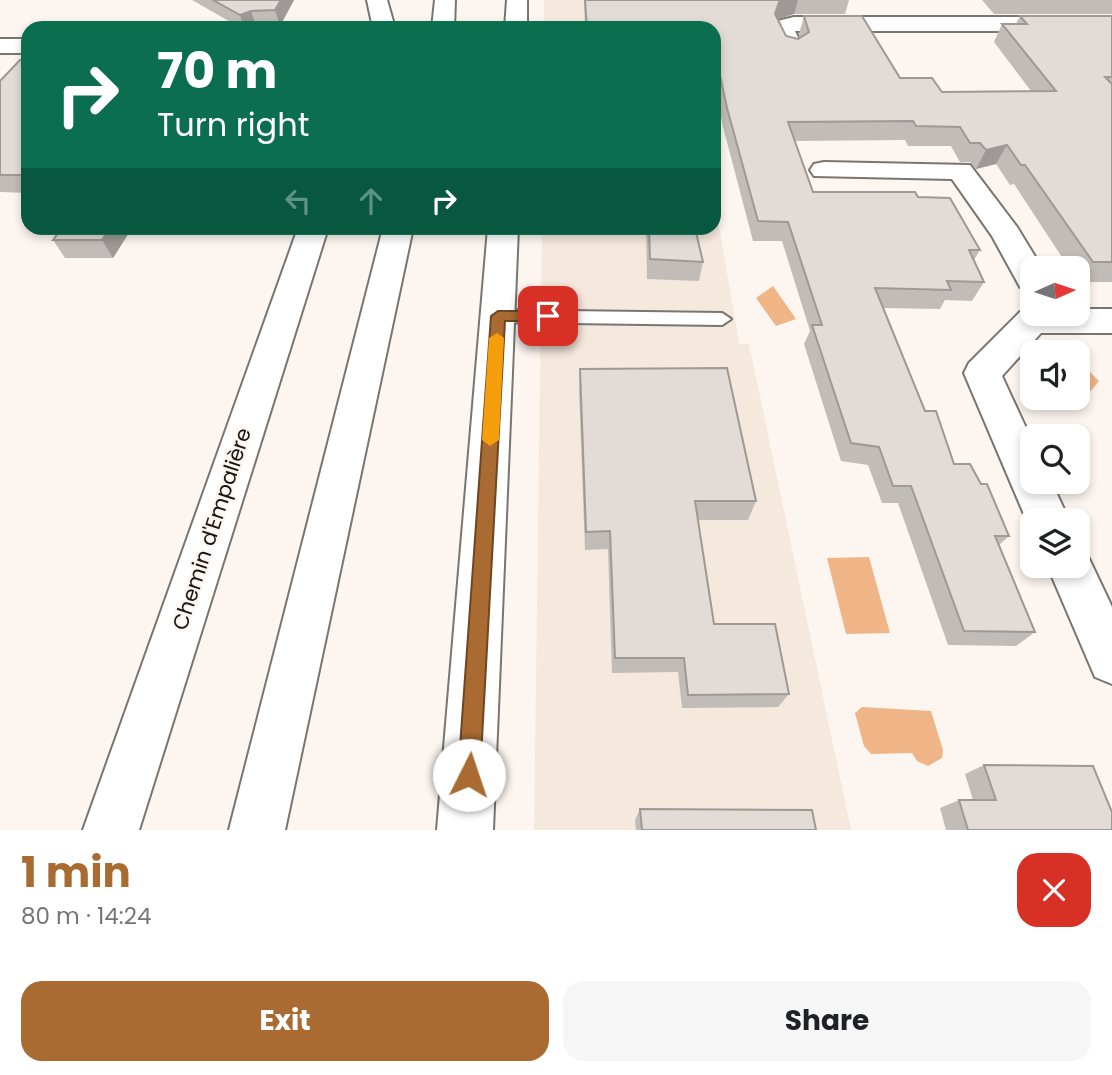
<!DOCTYPE html>
<html lang="en">
<head>
<meta charset="utf-8">
<style>
  body { margin:0; font-family:Poppins,sans-serif; background:#f6f6f6; color:#202124; height:100vh; display:flex; flex-direction:column; font-size:26px; white-space:nowrap }
  * { box-sizing:border-box; margin:0 }
  p { font-size:23px; color:#757577 }
  .icon { flex:none; width:38px; height:38px; fill:none; stroke:currentColor; stroke-width:2; stroke-linecap:round; stroke-linejoin:round }
  .map { position:relative; height:830px; overflow:hidden }
  .drawer { display:flex; flex-direction:column; background:#fff; flex:1 }
  .drawer>* { flex:none }
  .guide { position:absolute; left:21px; top:21px; width:700px; height:214px; border-radius:21px; box-shadow:0 4px 10px #0003; background:#0b6e4f; color:#fff; overflow:hidden }
  .needle { width:46px; rotate:87deg }
  .buttons { position:absolute; left:1020px; top:256px; display:grid; gap:14px }
  .buttons a { display:grid; place-items:center; width:70px; height:70px; border-radius:14px; background:#fff; box-shadow:0 4px 10px #0003; font-size:35px }
  .pin { position:absolute; display:grid; place-items:center; width:60px; height:60px; color:#fff; margin:-30px; border-radius:14px; box-shadow:0 4px 10px #0006 }
  .me { position:absolute; width:77px; margin:-38px; rotate:4deg; stroke-linejoin:round; filter:drop-shadow(0 0 5px #0008) }
  .turn { display:flex; align-items:center; gap:24px; height:147px; padding:0 21px; font-size:32px }
  .turn .icon { width:91px; height:91px; stroke-width:2.5 }
  .turn b { display:block; font-size:49px; line-height:60px }
  .lanes { display:flex; align-items:center; height:66px; padding:0 21px; background:#0003; justify-content:center; gap:35px; direction:ltr }
  .lanes .off { opacity:.35 }
  .round { display:grid; place-items:center; flex:none; width:74px; height:74px; border-radius:21px; background:#f6f6f6 }
  .summary { display:flex; align-items:center; justify-content:space-between; height:119px; padding:0 21px }
  h1 { font-size:42px; font-weight:700; line-height:52px; color:#aa6b33 }
  .cta { display:flex; gap:14px; margin-top:auto; padding:14px 21px }
  .cta a { flex:1; height:80px; border-radius:21px; background:#aa6b33; color:#fff; font-size:28px; font-weight:700; line-height:80px; text-align:center }
  .cta a+a { background:#f6f6f6; color:#202124 }
  .map>svg:first-child { display:block }
  .built { fill:#f5e8dd }
  .water { fill:#efb586 }
  .lines { fill:none; stroke-linecap:round; stroke-linejoin:round }
  .service-casing { stroke:#7b7570; stroke-width:4 }
  .minor-casing { stroke:#7b7570; stroke-width:4 }
  .secondary-casing { stroke:#7b7570; stroke-width:4 }
  .service { fill:#fff; fill-rule:evenodd }
  .minor { fill:#fff; fill-rule:evenodd }
  .secondary { fill:#fff; fill-rule:evenodd }
  .wall { fill:#c2bcb8 }
  .shaded-wall { fill:#9e9996 }
  .building { fill:#e2dbd6; stroke:#9e9996; stroke-width:2 }
  .route { fill:#aa6b33; stroke:#6e4621; stroke-width:2 }
  .slow { fill:#f59e0b }
  .labels { text-anchor:middle; stroke-width:5; stroke-linejoin:round; paint-order:stroke }
  .street-label { font-size:21px; fill:#181514; stroke:#fdf6f0 }
</style>
</head>
<body>
<div class="map">
<svg width="1112" height="830" viewBox="0 0 1112 830">
  <rect width="100%" height="100%" fill="#fdf6f0"/>
  <path class="built" d="M544 0H691L698 28H544Z
    M714 196 739 344H749L851 830H534L542 228H714Z"/>
  <path class="water" d="M773 286 796 319 776 326 756 298Z
    M1078 370 1090 372 1099 381 1075 410 1053 397H1078Z
    M869 557 890 633 846 634 827 558Z
    M862 707 931 711 943 750 942 758 928 766 917 761 912 753 871 754 864 746 855 713Z"/>
  <g class="lines">
    <g class="service-casing">
      <path id="service" d="M498 310 722 313 731 319 722 325 498 322 489 316Z"/>
    </g>
    <g class="minor-casing">
      <path id="minor" d="M367 0H387L395 28H373Z
        M507 0H527V28H505Z
        M794 17H1112V31H795L803 48 792 55 784 53 773 31 777 21Z
        M0 39H28V53H0Z
        M824 162 970 165 1017 227 1042 268H1032V290L1020 287 992 236 952 179 814 176 810 170 814 164Z
        M298 228H328L139 830H83Z
        M488 228H518L493 830H437Z
        M1032 309V313H1078V309H1112V333H1041L1002 376 1032 441V481H1051L1069 520H1032V533L964 373 969 363 1020 312Z
        M1078 548 1085 550 1112 607V684L1095 677 1047 565H1078Z"/>
    </g>
    <g class="secondary-casing">
      <path id="secondary" d="M435 0H455L454 28H432Z
        M383 228H413L285 830H229Z"/>
    </g>
    <use href="#service" class="service"/>
    <use href="#minor" class="minor"/>
    <use href="#secondary" class="secondary"/>
  </g>
  <path class="wall" d="M192 0H294L280 26H256L251 28H241Z
    M584 0H849L845 14H794L777 19 786 36 798 39 800 38 799 34 804 16 900 78 942 92 1031 91 994 42 1002 24H1016L1020 16H1112V282H1078V268H1069L1014 184 1010 185 996 164 976 169 970 162H960L951 146H908L905 140 794 141 813 192 918 197 980 250 974 260 984 282 972 301 945 300 940 309 883 308 925 411 954 464 981 484 1009 536 999 545 1035 632 1016 646 948 645 898 503H882L868 465 841 461 804 344 810 331 782 241H753L723 127 714 81V28H585Z
    M982 0H1112V14H994Z
    M28 60V193L0 192V81Z
    M62 228H132L113 258H65L53 240Z
    M646 228H695L703 262 699 281 647 279Z
    M580 369 756 501 748 520H698L714 624 789 694 778 707 682 708 678 672 612 673 608 549 585 550 579 390Z
    M984 765 1112 830H946L940 808 959 800H973L965 774Z
    M640 809 816 830H636L635 820Z"/>
  <path class="shaded-wall" d="M281 0H294L280 26 275 10Z
    M787 0H798L794 14 775 20V14L779 2Z
    M251 11 256 26 251 28H244L240 15Z
    M1007 145 996 164 976 169 986 150Z
    M110 228H132L113 258 102 240Z"/>
  <path class="building" d="M213 0H281L275 10 251 11 240 15Z
    M585 0H787L779 2 775 14 786 36 798 39 809 32 804 16H862L900 78H932L942 92 1056 91 1002 24H1027L1020 16H1112V77H1105L1112 84V262H1093L1025 165H1021L1007 145 986 150 980 143H970L960 127 916 126 913 121 788 122 813 192H915L918 197 950 198 980 250H969L984 282 947 281 951 290 875 288 925 411H936L954 464H970L981 484H987L1009 536H995L1035 632 964 631 911 486H893L879 447 851 443 812 325H822L788 222 758 221 727 108 716 57H714V28H587Z
    M20 60H28V175H0V81Z
    M62 228H110L102 240H53Z
    M649 228H695L703 262 650 259Z
    M727 368 756 501H695L714 624H775L789 694 688 695 684 658H615L610 531 586 532 580 369Z
    M984 765 1093 766 1112 812V830H968L959 800H996Z
    M640 809 812 810 816 830H642Z"/>
  <path class="route" d="M498 311H548L555 316 548 321H505L480 775 477 783 469 786 461 783 458 775 491 316Z"/>
  <path class="slow" d="M497 333 504 338 499 440 490 446 482 440 489 338Z"/>
  <g class="labels">
    <g class="street-label">
      <text transform="translate(212 529) rotate(-72)" y="7">Chemin d'Empalière</text>
    </g>
  </g>
</svg>
<div class="buttons">
<a><svg class="needle" viewBox="-14 -14 28 28"><path d="M0-13l5 13h-10z" fill="#e53935"/><path d="M0 13l5-13h-10z" fill="#757577"/></svg></a>
<a><svg class="icon" aria-label="sound" viewBox="0 0 24 24"><path d="M4 9h4l5-4v14l-5-4H4zM17 9q2 3 0 6"/></svg></a>
<a><svg class="icon" aria-label="search" viewBox="0 0 24 24"><circle cx="10" cy="10" r="6"/><path d="M15 15l6 6"/></svg></a>
<a><svg class="icon" aria-label="layers" viewBox="0 0 24 24"><path d="M12 4l9 5-9 5-9-5zM3 14l9 5 9-5"/></svg></a>
</div>
<div class="pin" style="left:548px;top:316px;background:#d93025"><svg class="icon" aria-label="arrive" viewBox="0 0 24 24"><path d="M6 21V4h12l-3 4 3 4H6"/></svg></div>
<svg class="me" style="left:469px;top:775px" viewBox="-20 -20 40 40"><circle r="19" fill="#fff"/><path d="M0-13L10 11 0 6-10 11z" fill="#aa6b33"/></svg>
<div class="guide">
<div class="turn"><svg class="icon" aria-label="right" viewBox="0 0 24 24"><path d="M7 20v-9h11M14 6l5 5-5 5"/></svg><div><b>70 m</b>Turn right</div></div>
<div class="lanes"><svg class="icon off" aria-label="left" viewBox="0 0 24 24"><path d="M17 20v-9H6M10 6l-5 5 5 5"/></svg><svg class="icon off" aria-label="ahead" viewBox="0 0 24 24"><path d="M12 20V5M6 11l6-6 6 6"/></svg><svg class="icon" aria-label="right" viewBox="0 0 24 24"><path d="M7 20v-9h11M14 6l5 5-5 5"/></svg></div>
</div>
</div>
<section class="drawer">
<div class="summary"><div><h1>1 min</h1><p>80 m · 14:24</p></div><a class="round" style="background:#d93025;color:#fff"><svg class="icon" aria-label="close" viewBox="0 0 24 24"><path d="M6 6l12 12M18 6L6 18"/></svg></a></div>
<div class="cta"><a>Exit</a><a>Share</a></div>
</section>
</body>
</html>
